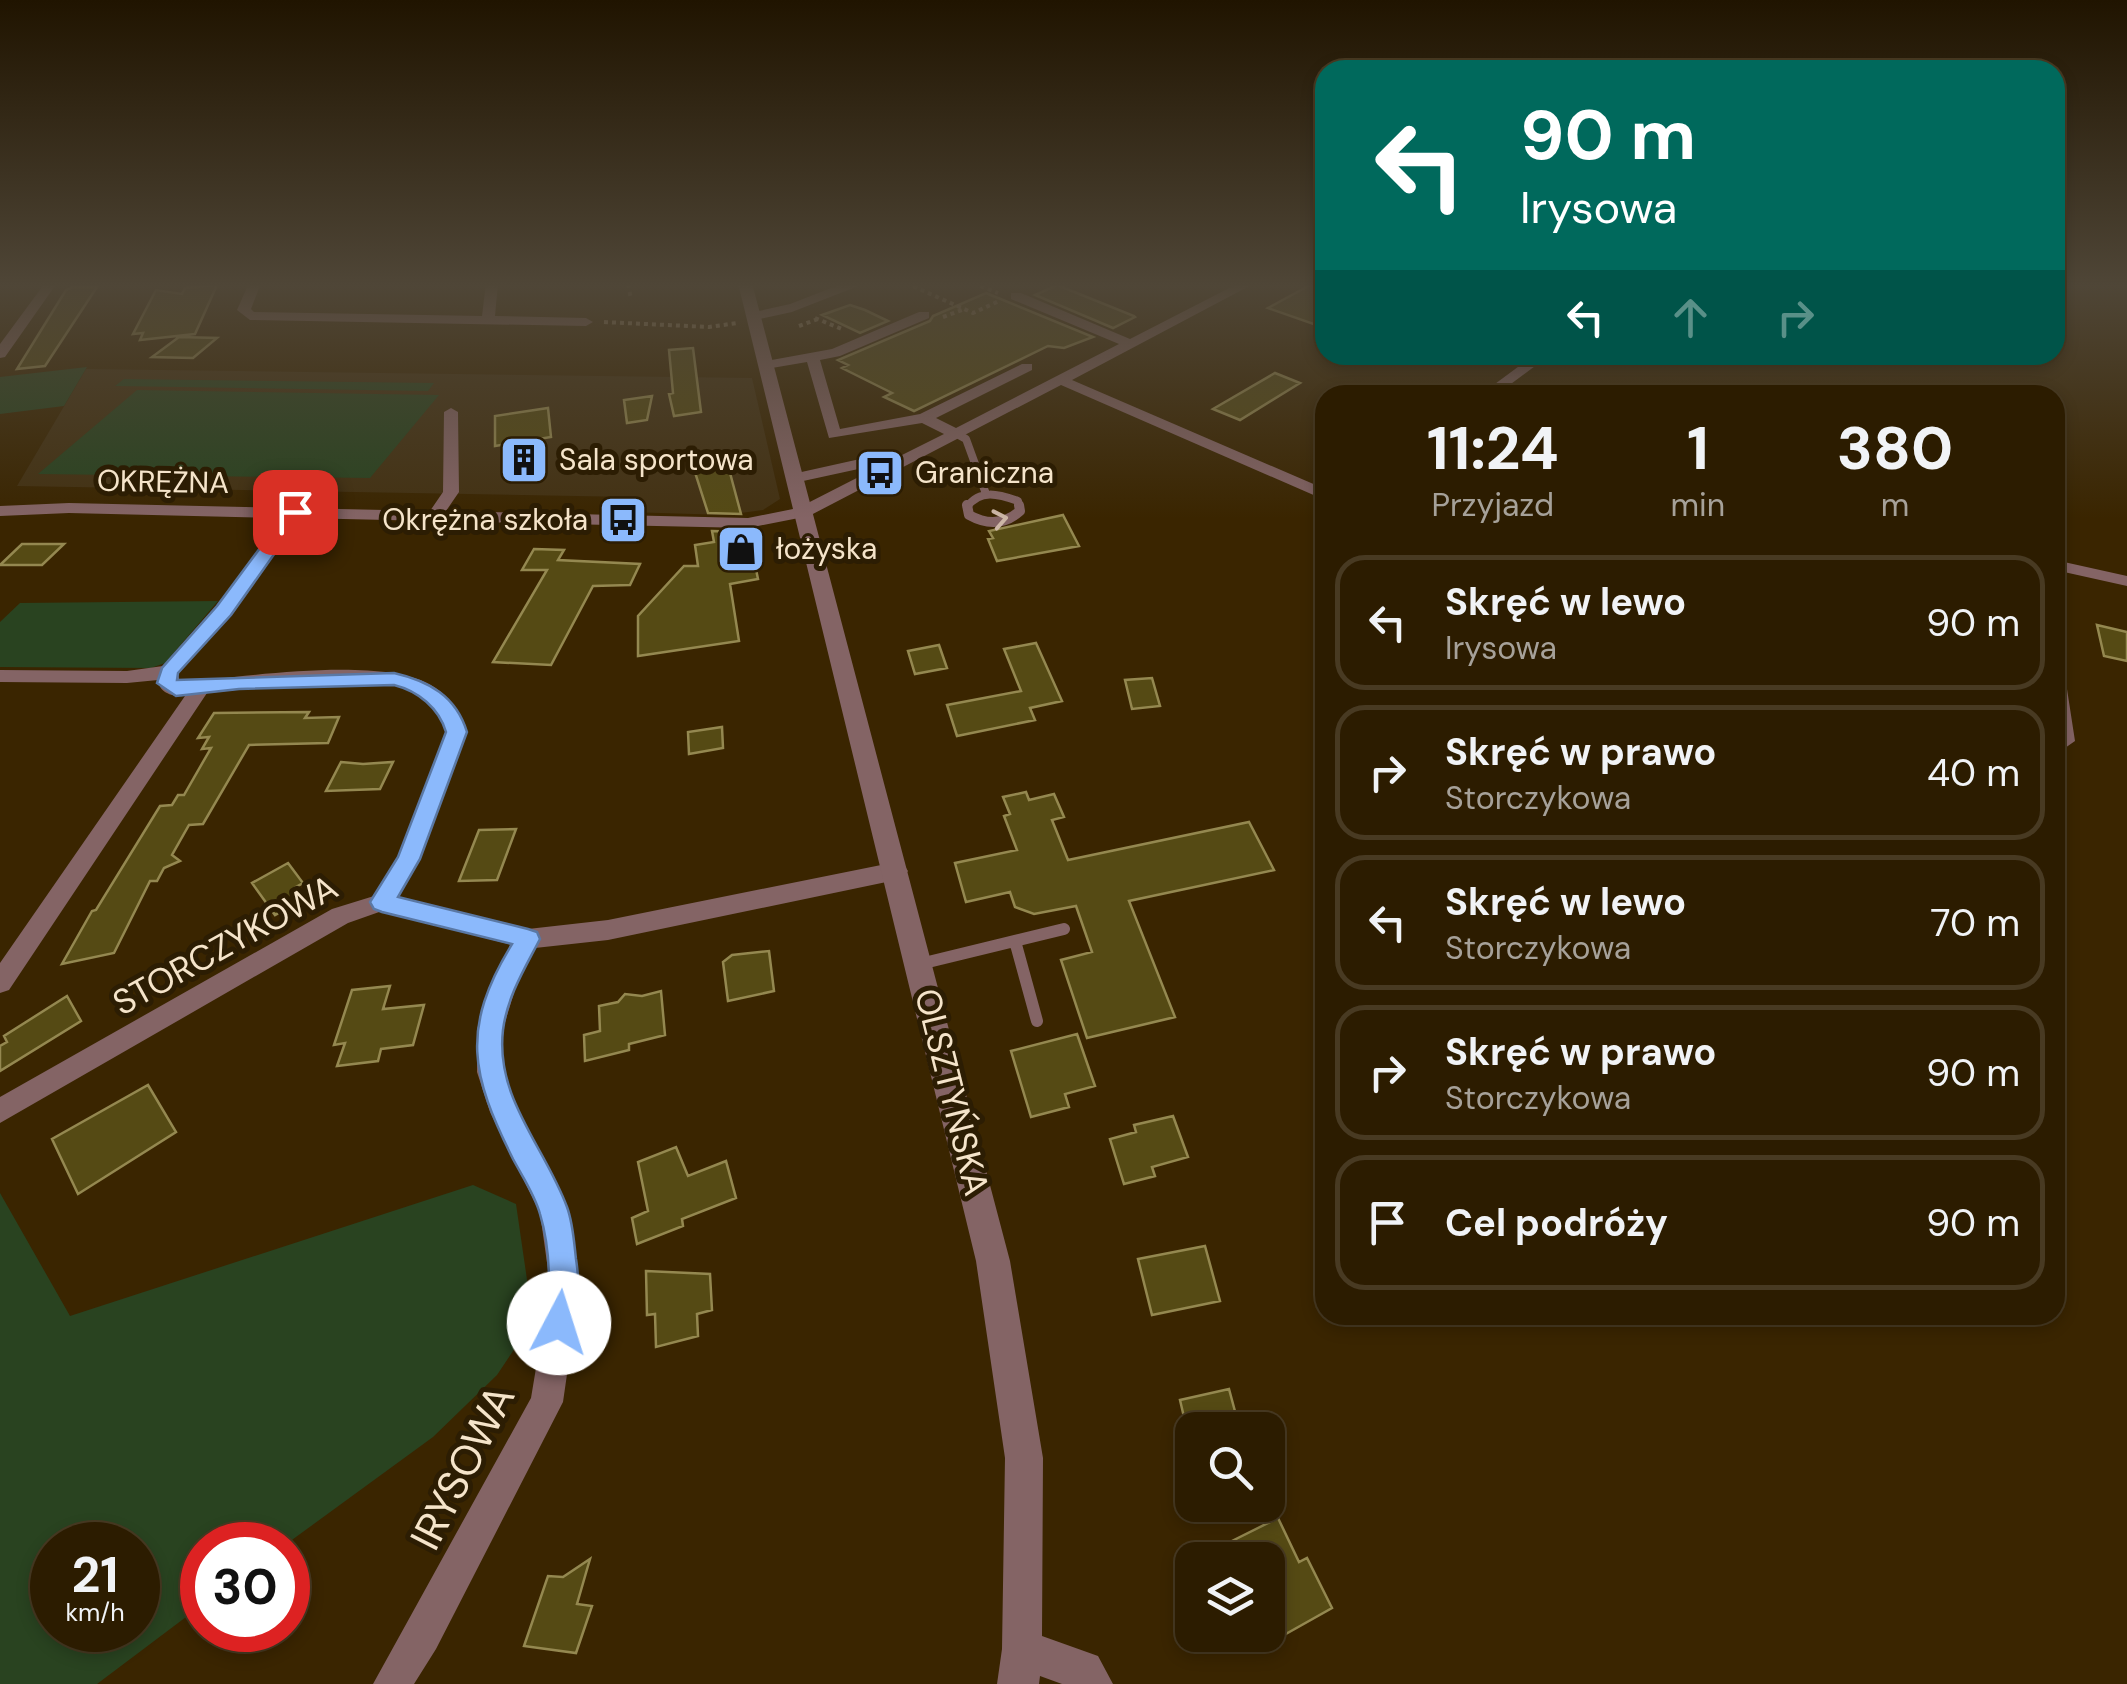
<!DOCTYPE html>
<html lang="pl">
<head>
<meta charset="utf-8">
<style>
  body { margin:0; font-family:"DM Sans",sans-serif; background:#38290f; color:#f1f3f6; height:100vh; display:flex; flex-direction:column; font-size:38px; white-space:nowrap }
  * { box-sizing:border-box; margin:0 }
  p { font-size:32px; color:#a6a199 }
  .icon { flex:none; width:55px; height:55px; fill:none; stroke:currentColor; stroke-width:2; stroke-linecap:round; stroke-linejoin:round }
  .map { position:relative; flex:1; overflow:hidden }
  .details { position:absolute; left:1315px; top:385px; width:750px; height:940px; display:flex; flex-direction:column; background:#2c1c00; border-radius:30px; box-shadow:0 5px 15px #0003,0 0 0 2px #483a22 }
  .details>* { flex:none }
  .hud { position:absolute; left:1315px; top:60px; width:750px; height:305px; border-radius:30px; box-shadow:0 5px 15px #0003,0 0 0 2px #483a22; background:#00695c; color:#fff; overflow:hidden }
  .tools { position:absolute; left:1175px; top:1412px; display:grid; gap:20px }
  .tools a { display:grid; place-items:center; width:110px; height:110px; border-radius:20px; background:#2c1c00; box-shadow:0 5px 15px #0003,0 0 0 2px #483a22; font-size:50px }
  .speed { position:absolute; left:30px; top:1522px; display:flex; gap:20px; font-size:50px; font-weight:700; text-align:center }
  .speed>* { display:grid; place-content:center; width:130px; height:130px; border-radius:50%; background:#2c1c00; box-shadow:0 5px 15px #0003,0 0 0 2px #483a22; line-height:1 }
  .speed small { font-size:25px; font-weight:400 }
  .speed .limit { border:15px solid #d22; background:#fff; color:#111 }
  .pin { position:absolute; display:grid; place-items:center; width:85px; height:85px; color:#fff; margin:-42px; border-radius:20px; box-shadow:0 5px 15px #0006 }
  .me { position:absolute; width:110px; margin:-55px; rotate:5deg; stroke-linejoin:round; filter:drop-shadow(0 0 8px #0008) }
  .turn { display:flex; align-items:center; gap:35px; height:210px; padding:0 40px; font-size:45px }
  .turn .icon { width:130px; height:130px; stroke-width:2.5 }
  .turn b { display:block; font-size:70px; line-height:85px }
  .lanes { display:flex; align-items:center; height:95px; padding:0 40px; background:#0003; justify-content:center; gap:50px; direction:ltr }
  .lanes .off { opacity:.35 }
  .eta { display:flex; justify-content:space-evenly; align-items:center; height:170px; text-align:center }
  .eta b { font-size:60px; font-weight:700; line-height:70px }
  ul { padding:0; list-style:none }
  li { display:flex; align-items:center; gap:30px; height:135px; margin:0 20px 15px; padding:0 20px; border:5px solid #483a22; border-radius:30px }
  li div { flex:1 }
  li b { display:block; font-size:38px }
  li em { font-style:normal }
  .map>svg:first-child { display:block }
  .built { fill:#433112 }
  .green { fill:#294320; fill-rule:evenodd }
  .building { fill:#554a14; stroke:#948850; stroke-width:2.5 }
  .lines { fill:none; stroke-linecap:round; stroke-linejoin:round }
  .path { stroke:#9c896a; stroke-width:4; stroke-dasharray:4 4; stroke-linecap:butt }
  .service-far2 { stroke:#846465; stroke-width:8 }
  .service-far1 { stroke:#846465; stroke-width:10 }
  .service { stroke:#846465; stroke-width:12 }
  .minor { fill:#846465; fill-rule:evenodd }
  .tertiary { fill:#846465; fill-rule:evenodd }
  .oneway { stroke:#cdb7a7 }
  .route { fill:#8bb9fc; stroke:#5a78a4; stroke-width:2.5 }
  .labels { text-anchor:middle; stroke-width:10; stroke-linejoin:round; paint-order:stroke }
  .far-poi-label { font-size:30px; fill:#f5e4ca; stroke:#2c1d03; text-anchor:start }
  .far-street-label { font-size:30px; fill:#f5e4ca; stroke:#2c1d03 }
  .street-label { font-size:35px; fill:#f5e4ca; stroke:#2c1d03 }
  .near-street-label { font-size:42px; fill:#f5e4ca; stroke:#2c1d03 }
</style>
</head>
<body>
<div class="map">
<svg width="2127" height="1684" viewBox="0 0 2127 1684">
  <rect width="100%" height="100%" fill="#3a2500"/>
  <path class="built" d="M86 369 752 378 780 499 763 510 726 515 627 512 630 497 17 486Z"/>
  <path class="green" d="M87 367 64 406 0 414V377Z
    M124 379 434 383 428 391 115 386Z
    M137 390 439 395 370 478 38 474Z
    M218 601 165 663 151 668 0 667V622L20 603Z
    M473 1185 516 1204 533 1321 497 1375 433 1437 285 1545H202V1605L97 1684H0V1193L70 1316ZM138 1545V1630H52V1545Z"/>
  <path class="building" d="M1314 283H1325V328L1268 308Z
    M217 285 195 334 140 340 143 333 133 334 156 290 182 294 185 288Z
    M1057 285 1134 316 1135 317 1113 328 1035 295Z
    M73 287H97L45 366 17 369 66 290Z
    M986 293 1093 337 1064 348 1048 346 914 411 884 397 892 393 842 368 848 365 838 360 930 321 933 316Z
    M850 305 865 310 888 321 860 333 822 315Z
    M179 337 217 338 193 358 152 357Z
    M693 348 701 412 674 416 669 394 673 393 669 350Z
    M1275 373 1300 383 1240 420 1213 409Z
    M652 396 647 420 627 423 624 400Z
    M548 408 551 437 495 446V416Z
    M726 458 741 514 708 513 692 463Z
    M1063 515 1079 546 997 561 988 539 993 538 989 531Z
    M712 531 746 532 749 536 758 579 730 584 739 641 638 656V616L684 566H698L695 545 714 542Z
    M22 544H64L42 565H0Z
    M534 549 564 550 558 560 640 564 630 585 593 586 551 665 493 662 547 570H522Z
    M2097 625 2127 632V661L2104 656Z
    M1036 643 1062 701 1030 708 1035 720 957 736 947 705 1021 691 1004 649Z
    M939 645 947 668 915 674 908 651Z
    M1152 678 1160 706 1132 709 1125 680Z
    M309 712 305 718 339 717 328 743 249 745 203 824 189 825 172 855 180 861 164 868 157 881H150L114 953 62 964 92 911 96 910 160 806 172 805 178 795H184L211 748 202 749 209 737 198 738 214 713Z
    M722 727 723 748 689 754 688 732Z
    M341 762 363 764 393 762 380 789 326 791Z
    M1026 792 1029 800 1054 794 1064 817 1052 820 1068 860 1249 822 1274 870 1129 901 1175 1017 1087 1038 1061 960 1092 952 1076 906 1034 914 1015 907 1010 892 966 902 955 863 1017 850 1004 816 1010 814 1003 797Z
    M516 829 497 880 459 881 479 830Z
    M288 863 303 883 296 887 304 899 275 915 252 883Z
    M769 951 774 991 728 1001 723 962 732 955Z
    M390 986 383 1009 424 1005 413 1045 381 1049 378 1061 337 1066 345 1043 334 1045 352 990Z
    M661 991 665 1035 629 1044V1050L585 1061 584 1035 600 1031 599 1006 618 1002 625 994 642 996Z
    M67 996 81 1021 0 1071V1046L7 1042 4 1036Z
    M1077 1034 1095 1086 1065 1094 1069 1107 1031 1117 1011 1051Z
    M148 1085 176 1132 78 1194 52 1139Z
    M1173 1116 1188 1157 1152 1167 1155 1176 1124 1184 1110 1139 1136 1132 1134 1125Z
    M676 1147 688 1176 726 1161 736 1198 682 1219 683 1226 637 1244 632 1218 648 1211 638 1162Z
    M1205 1246 1220 1301 1152 1315 1138 1259Z
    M646 1271 710 1274 712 1310 697 1314 698 1336 656 1347 655 1314 647 1315Z
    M1229 1389 1240 1430H1187L1180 1400Z
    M1278 1518 1299 1562 1307 1558 1332 1608 1268 1644V1560H1239L1230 1542Z
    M590 1559 577 1604 592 1606 576 1653 524 1646 548 1576 563 1577Z"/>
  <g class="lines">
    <path class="path" d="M906 283 973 313 999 301
      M973 283 998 293
      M628 284 631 299
      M943 317 962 310
      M815 318 842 329
      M604 322 709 327 737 323
      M799 326 818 319"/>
    <path class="service-far2" d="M755 316 791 308 855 283
      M957 434 966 439 986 494
      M967 507C980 489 998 494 1018 501L1019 507"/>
    <path class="service-far1" d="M967 505 969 515C987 525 1004 525 1020 511L1019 505"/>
    <path class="service" d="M1015 941 1037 1021
      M920 964 1064 929"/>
    <path class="minor" d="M45 283H57L5 357 0 358V344Z
      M249 283H261L251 309 254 312 482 316 486 283H498L495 316 586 318 593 322 586 326 250 320 237 310Z
      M1239 283H1255L1072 380 1325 489V500L1061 385 809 516 748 528 299 518 231 615 178 674 180 683C240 677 377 656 429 684 448 694 460 712 467 732L420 859 398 897 528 929 608 920 896 862 904 865 908 871 904 877 896 880 608 940 535 948 519 976 503 1029V1072L517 1109 568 1211 580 1284 563 1402 436 1649 414 1684H373L531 1398 550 1284 540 1213 490 1112 477 1072V1029L495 974 512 945 382 911 348 923 0 1123V1097L332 909 374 896 398 857 447 732C441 714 429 699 412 691 369 672 256 688 207 693L9 990 0 993V963L185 696C173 697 159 693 158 680L127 683 0 682V670L127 671 163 666 217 607 282 518 69 513 0 516V506L69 503 430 511 443 492 444 412 451 408 458 412 459 492 446 511 748 518 798 508 886 463 794 483 786 478 788 475 887 453 894 459 944 434 922 423 829 438 807 362 766 369 761 368V362L832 349 919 312H929V318L840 356 820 360 840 429 920 414 1022 364H1032V370L936 418 956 428 1119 344 1011 299V293H1021L1130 339Z
      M1534 355H1550L1496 395H1480Z
      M2055 560 2127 576V586L2055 570Z
      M2055 670 2065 676 2075 741 2065 748 2055 742Z"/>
    <path class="tertiary" d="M738 283H752L1010 1261 1043 1458 1042 1636 1098 1656 1113 1684H1062L1040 1676 1039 1684H997L1002 1649 1005 1458 976 1261Z"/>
  </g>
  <defs><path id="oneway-chevron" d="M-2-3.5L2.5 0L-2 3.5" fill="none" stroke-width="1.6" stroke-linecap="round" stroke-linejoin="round" transform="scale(2.5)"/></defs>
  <use class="oneway" href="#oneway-chevron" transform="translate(1000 519) rotate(-11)"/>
  <linearGradient id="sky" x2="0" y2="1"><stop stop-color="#201400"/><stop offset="0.55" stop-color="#4f4637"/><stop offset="1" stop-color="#4f4637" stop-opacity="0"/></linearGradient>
  <rect width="2127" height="519" fill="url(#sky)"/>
  <path class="route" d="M295 507 304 512 231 615 178 673 177 680 394 673C429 681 456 696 467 732L420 859 398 897 528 929 537 932 540 939C525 968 507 997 503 1030 495 1098 545 1147 567 1207 573 1223 574 1242 576 1259 580 1285 580 1310 570 1334L559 1339 548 1334C540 1316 550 1301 549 1282 549 1261 546 1234 540 1214 535 1195 522 1176 513 1159 471 1075 460 1029 512 944L382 912 374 909 370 902 398 857 446 732C439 708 418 691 394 685L239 689 176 696 157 683 162 668 217 606 289 509Z"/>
  <defs>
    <g id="building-square" transform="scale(2.5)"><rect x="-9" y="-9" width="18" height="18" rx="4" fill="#8bb9fc" stroke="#2c1d03"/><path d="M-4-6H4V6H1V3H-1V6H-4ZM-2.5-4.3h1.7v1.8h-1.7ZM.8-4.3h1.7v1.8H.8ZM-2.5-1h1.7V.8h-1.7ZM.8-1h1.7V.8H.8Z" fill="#111"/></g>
    <g id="bus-square" transform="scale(2.5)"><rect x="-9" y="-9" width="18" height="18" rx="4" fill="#8bb9fc" stroke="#2c1d03"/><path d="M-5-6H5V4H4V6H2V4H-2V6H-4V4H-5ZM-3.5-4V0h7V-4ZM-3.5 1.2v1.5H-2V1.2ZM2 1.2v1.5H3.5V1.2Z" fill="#111"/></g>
    <g id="shop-square" transform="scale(2.5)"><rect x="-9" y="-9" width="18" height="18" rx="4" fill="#8bb9fc" stroke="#2c1d03"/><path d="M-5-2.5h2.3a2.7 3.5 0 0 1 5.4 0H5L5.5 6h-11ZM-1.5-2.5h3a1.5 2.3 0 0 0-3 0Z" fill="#111"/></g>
  </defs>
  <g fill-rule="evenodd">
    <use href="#building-square" x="524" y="460"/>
    <use href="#bus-square" x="880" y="473"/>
    <use href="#bus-square" x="623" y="520"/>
    <use href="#shop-square" x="741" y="549"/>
  </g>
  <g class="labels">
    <g class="far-poi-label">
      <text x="559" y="470">Sala sportowa</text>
      <text x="915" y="483">Graniczna</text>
      <text x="588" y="530" text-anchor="end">Okrężna szkoła</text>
      <text x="776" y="559">łożyska</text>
    </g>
    <g class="far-street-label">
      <text transform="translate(163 482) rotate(1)" y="10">OKRĘŻNA</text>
    </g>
    <g class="street-label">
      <text transform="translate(225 945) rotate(-29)" y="12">STORCZYKOWA</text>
      <text transform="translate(952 1092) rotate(76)" y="12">OLSZTYŃSKA</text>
    </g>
    <g class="near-street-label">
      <text transform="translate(462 1467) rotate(-63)" y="15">IRYSOWA</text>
    </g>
  </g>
</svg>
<div class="tools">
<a><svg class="icon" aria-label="search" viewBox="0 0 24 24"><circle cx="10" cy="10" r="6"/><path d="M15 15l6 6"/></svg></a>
<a><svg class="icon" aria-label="layers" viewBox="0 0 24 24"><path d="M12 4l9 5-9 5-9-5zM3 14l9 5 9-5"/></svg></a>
</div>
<div class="speed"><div>21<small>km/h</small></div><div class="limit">30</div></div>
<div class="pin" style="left:295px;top:512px;background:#d93025"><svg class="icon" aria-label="arrive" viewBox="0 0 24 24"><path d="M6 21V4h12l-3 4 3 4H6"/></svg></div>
<svg class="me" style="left:559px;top:1323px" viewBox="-20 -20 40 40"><circle r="19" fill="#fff"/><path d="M0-13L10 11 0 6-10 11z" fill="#8bb9fc"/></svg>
<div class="hud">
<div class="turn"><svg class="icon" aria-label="left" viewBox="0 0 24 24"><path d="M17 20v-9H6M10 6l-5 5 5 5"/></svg><div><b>90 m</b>Irysowa</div></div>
<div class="lanes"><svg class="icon" aria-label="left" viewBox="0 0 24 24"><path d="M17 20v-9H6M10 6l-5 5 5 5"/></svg><svg class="icon off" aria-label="ahead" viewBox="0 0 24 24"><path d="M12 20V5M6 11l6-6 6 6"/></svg><svg class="icon off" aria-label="right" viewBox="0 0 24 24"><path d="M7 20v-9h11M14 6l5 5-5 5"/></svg></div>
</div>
<section class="details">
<div class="eta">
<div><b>11:24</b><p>Przyjazd</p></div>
<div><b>1</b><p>min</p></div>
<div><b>380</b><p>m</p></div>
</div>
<ul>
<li><svg class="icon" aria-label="left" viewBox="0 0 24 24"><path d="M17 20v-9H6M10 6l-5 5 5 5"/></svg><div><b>Skręć w lewo</b><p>Irysowa</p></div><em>90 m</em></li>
<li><svg class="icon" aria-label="right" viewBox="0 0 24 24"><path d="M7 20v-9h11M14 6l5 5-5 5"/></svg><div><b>Skręć w prawo</b><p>Storczykowa</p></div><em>40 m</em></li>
<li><svg class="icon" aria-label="left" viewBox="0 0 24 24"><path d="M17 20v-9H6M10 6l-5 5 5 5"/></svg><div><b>Skręć w lewo</b><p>Storczykowa</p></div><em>70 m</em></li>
<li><svg class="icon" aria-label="right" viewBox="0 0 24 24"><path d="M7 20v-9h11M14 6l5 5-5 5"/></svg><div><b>Skręć w prawo</b><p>Storczykowa</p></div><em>90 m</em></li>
<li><svg class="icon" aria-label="arrive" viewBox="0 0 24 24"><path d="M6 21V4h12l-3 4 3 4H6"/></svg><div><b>Cel podróży</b></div><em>90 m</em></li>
</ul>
</section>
</div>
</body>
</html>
